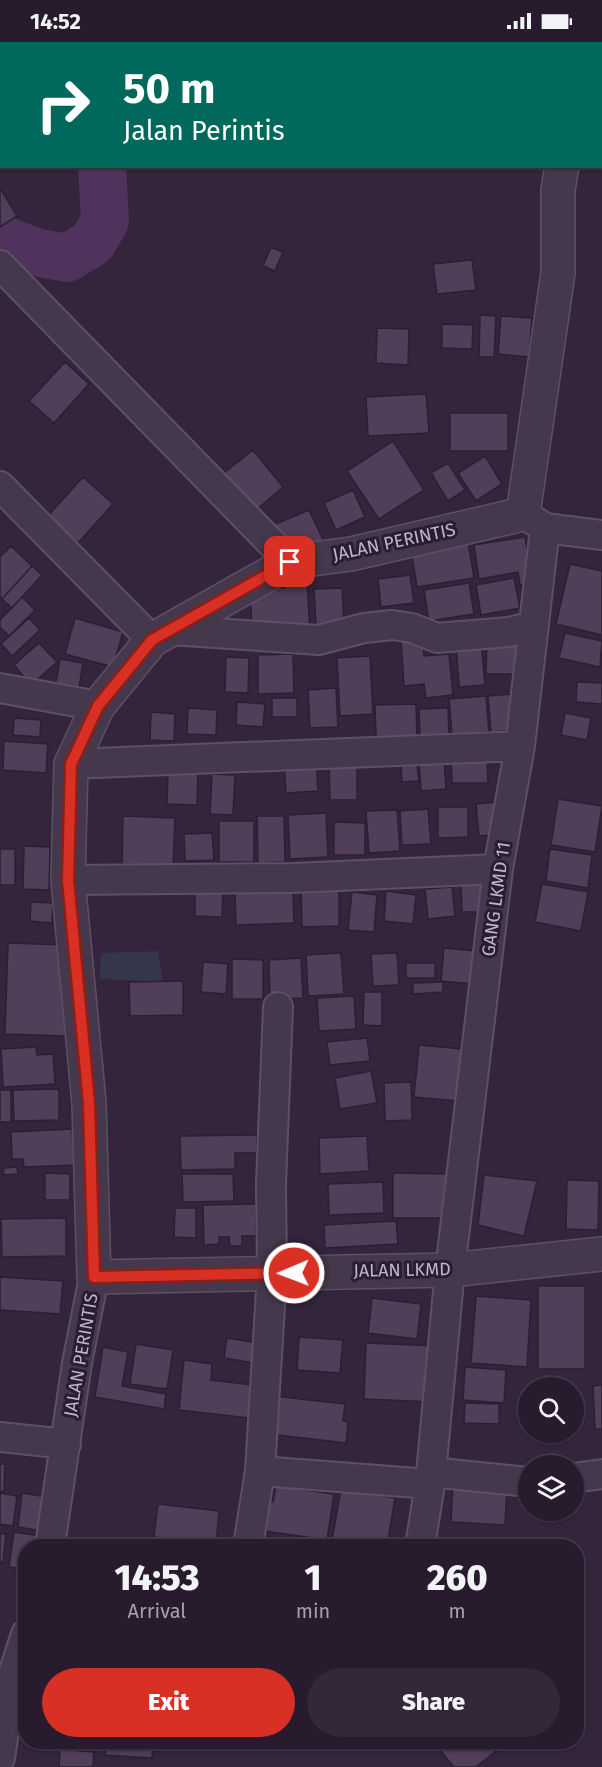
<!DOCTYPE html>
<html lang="en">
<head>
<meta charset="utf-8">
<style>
  body { margin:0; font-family:"Fira Sans",sans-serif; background:#332839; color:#f1f3f6; height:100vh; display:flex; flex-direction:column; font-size:22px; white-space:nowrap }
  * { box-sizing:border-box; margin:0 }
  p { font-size:20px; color:#a4a1aa }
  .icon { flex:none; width:33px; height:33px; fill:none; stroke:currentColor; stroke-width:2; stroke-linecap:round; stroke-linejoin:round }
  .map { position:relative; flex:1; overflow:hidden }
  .side { position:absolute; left:18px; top:1497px; width:566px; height:210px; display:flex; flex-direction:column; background:#271b2d; border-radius:24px; box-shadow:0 2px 4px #0004,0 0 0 2px #433949 }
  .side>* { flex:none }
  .top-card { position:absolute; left:0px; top:0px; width:603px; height:126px; box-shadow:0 2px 4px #0004,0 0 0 2px #433949; background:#00695c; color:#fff; overflow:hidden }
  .fabs { position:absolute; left:518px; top:1335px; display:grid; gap:12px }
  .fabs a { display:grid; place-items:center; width:66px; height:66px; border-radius:50%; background:#271b2d; box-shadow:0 2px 4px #0004,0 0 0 2px #433949; font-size:30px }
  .pin { position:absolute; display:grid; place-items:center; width:51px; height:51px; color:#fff; margin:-26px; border-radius:12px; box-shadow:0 3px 9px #0006 }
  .me { position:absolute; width:66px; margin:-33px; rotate:269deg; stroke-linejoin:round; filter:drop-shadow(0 0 4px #0008) }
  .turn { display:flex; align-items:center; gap:21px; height:126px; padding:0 24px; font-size:27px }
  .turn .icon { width:78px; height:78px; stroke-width:2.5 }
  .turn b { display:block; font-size:42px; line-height:51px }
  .eta { display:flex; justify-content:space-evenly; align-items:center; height:102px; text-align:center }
  .eta b { font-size:36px; font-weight:800; line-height:42px }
  .button { display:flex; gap:12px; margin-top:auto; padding:12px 24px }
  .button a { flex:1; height:69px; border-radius:36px; background:#d93025; color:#fff; font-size:24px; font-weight:800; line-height:69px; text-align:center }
  .button a+a { background:#332839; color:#f1f3f6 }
  .status { display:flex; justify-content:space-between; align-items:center; height:42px; padding:0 30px; background:#271b2d; direction:ltr }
  .status svg { height:16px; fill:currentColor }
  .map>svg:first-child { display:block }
  .green { fill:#35364b }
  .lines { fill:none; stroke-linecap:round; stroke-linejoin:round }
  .river { stroke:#4f335c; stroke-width:48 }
  .building { fill:#513e59; stroke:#2d1f33; stroke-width:1.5 }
  .minor-casing { stroke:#5e5064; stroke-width:32 }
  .tertiary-casing { stroke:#5e5064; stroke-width:36 }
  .minor { stroke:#46384c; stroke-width:28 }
  .tertiary { stroke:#46384c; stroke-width:33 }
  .route-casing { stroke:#8d1f18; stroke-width:15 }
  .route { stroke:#d93025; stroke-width:10 }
  .labels { text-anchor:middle; stroke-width:6; stroke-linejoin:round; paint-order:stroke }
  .street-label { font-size:18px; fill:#c2b3c7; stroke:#2b1d31 }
</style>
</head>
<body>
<div class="status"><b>14:52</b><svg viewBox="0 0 49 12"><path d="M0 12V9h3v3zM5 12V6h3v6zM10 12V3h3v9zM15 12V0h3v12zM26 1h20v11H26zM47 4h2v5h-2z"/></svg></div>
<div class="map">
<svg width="602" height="1725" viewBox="0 0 602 1725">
  <rect width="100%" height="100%" fill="#34243c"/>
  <path class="green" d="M158 909 163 940 100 937 101 911Z"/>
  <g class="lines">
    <path class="river" d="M185 2 187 0
      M0 204 9 200 35 210 67 216 92 201 105 179 102 124"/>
  </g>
  <path class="building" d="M0 146 17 174 0 185Z
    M271 205 283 210 275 229 263 224Z
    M472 218 476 248 437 252 433 222Z
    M480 273 496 274 494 315H479Z
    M501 274 532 276 529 315 498 312Z
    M442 282 473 283 472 307 442 306Z
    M377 286 409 287 408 323 376 321Z
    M65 320 89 342 54 381 29 359Z
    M426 352 429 391 368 394 366 355Z
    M450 371H508V409H450Z
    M393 399 424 448 379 477 347 429Z
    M253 408 283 445 255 469 224 431Z
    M485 414 502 442 476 459 458 431Z
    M448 421 465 448 448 459 431 431Z
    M83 435 113 462 78 501 48 474Z
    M353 448 365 475 336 488 324 461Z
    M309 468 324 500 291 513 266 486Z
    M525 495 533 540 520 543 518 530 479 537 474 503Z
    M468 499 474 536 417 545 411 508Z
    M11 504 32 524 2 557 0 554V515Z
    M570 522 602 529V593L556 582Z
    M32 524 42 533 12 566 2 557Z
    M410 533 414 561 381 565 378 537Z
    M514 536 520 566 481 573 476 543Z
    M307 538 310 589 253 593 250 556Z
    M469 541 474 572 429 579 424 548Z
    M342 546 344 582 316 583 314 547Z
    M22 555 35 568 9 594 0 585V578Z
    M29 576 40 588 12 614 1 602Z
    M75 576 123 590 113 625 65 612Z
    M565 591 602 599 600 625 559 616Z
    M422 596 424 614 449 612 453 653 426 656 424 642 404 644 401 598Z
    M481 598 485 643 459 645 456 600Z
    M487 598 517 599V632H486Z
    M39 601 57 620 31 643 14 623Z
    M293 612 294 651 258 652V613Z
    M370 614 373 672 340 674 337 616Z
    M226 615 249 616 248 651 225 650Z
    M60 617 83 621 79 645 56 641Z
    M577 640 602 641V662L576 660Z
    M336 646 338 685 310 686 308 648Z
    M513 652 516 688 491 690 488 654Z
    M486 654 489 690 452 692 449 657Z
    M272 656H297V675H272Z
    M237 660 265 662 263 685 236 683Z
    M416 662 417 694 376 695 375 663Z
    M188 666 217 668 216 693 187 692Z
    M448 666 449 693 420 694 419 667Z
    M151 670 175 672 174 699 150 698Z
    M565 671 591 676 587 698 561 693Z
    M14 676 41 678 40 695 13 693Z
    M4 699 48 702 46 731 3 728Z
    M451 716H487L488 741H452Z
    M444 717 446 747 421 749 419 719Z
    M316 718 318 749 286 751 284 720Z
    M329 722H357V758H330Z
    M417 723 419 739 402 740 401 724Z
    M168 729 198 730 197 763 167 762Z
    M212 732 235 733 233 773 210 772Z
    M558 757 602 764 595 810 551 803Z
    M499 760 502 792 479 794 476 762Z
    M438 765H468V795L438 796Z
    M428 767 431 802 402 803 400 769Z
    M397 768 400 809 369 811 366 769Z
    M326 771 328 815 290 817 288 773Z
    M123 774 175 776 173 825 122 822Z
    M257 774H284L285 820 258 821Z
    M219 779H254V820H219Z
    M334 780 365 781V813H334Z
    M212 791 214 818 185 819 184 792Z
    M24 804 50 805 49 848 23 847Z
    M0 807H15V843H0Z
    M550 807 592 813 588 846 546 839Z
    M461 840H489V870H462Z
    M542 842 588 850 581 889 535 880Z
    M301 843H339V884L302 885Z
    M452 845 455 874 428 877 425 847Z
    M195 849 223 851 222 875 195 874Z
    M293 849 294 881 236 883 235 851Z
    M386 849 416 853 413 882 384 879Z
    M352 850 377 853 374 890 348 888Z
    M31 860 53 861 52 881 30 879Z
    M8 901 67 903 65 994 5 992Z
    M444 906 476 909 473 942 441 939Z
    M341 911 344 952 308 954 306 913Z
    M397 911 399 943 373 944 371 912Z
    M301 916 303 956 270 957 269 918Z
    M232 917 263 918V957H232Z
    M203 920 228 922 226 952 201 950Z
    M406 921H435V936H406Z
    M183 939V973L130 974 129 940Z
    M443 940V950L413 952V941Z
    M364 950H382V984L363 983Z
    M354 954 356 987 319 989 317 956Z
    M367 996 370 1019 330 1023 327 1000Z
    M419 1003 462 1007 458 1059 414 1055Z
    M36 1005 37 1013 53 1012 55 1042 3 1045 1 1007Z
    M371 1029 377 1061 340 1067 335 1036Z
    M411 1040 412 1078 385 1079 384 1041Z
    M59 1047V1078L14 1079 13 1048Z
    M0 1048H11V1080H0Z
    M72 1087 74 1123 24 1125 23 1117H12L11 1090Z
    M257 1093V1111H235V1127L181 1128 180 1094Z
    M367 1094 369 1129 320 1132 319 1096Z
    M17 1125 18 1132 4 1133 3 1126Z
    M45 1131 70 1132V1158H45Z
    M393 1131 449 1132V1176H393Z
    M182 1132H233L234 1159 183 1160Z
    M484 1133 537 1139 524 1194 478 1183Z
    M567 1138 599 1139 598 1188 566 1187Z
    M383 1140 384 1171 329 1173 328 1142Z
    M256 1162V1194H242V1204H230L229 1195H219V1202L204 1203 203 1163Z
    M175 1166H196V1196L174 1195Z
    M66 1176V1214L2 1215 1 1177Z
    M396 1179 398 1202 325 1206 324 1183Z
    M0 1235 63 1239 60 1272 0 1268Z
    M538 1244H585V1327H538Z
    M476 1254 531 1258 527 1325 471 1321Z
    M372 1256 421 1262 417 1297 368 1291Z
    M299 1295 343 1298 340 1331 297 1328Z
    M227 1296 257 1301 254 1321 224 1316Z
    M366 1301 436 1304 434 1360 364 1357Z
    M136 1302 173 1308 167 1347 130 1342Z
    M103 1305 128 1310 122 1344 166 1352 164 1367 95 1355Z
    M184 1318 212 1322 211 1338 253 1343 249 1376 179 1368Z
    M465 1325 506 1328 504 1361 463 1358Z
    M602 1343V1387H595L593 1344Z
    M274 1354 345 1362 343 1379 348 1380 346 1401 270 1392Z
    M465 1361 499 1362V1382L464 1381Z
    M0 1422H5L4 1450 0 1449Z
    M453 1441 507 1444 505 1483 451 1480Z
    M276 1444 334 1452 327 1498 258 1488 262 1458 273 1460Z
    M341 1447 395 1456 387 1504H331Z
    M0 1451 17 1454 13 1484 0 1482Z
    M22 1451 53 1456 48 1490 18 1485Z
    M158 1462 219 1469 216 1503 154 1495Z
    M14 1490 46 1495 45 1504H26V1527L9 1525Z
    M0 1492H6L3 1521 0 1520Z
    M258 1493 327 1504H256Z
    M70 1700H101V1707L70 1705Z
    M106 1700H153L152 1716 105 1713Z
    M436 1700H507L476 1725H454L434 1701Z
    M60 1707 94 1710 93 1725H59Z"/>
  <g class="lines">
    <g class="minor-casing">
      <path id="minor" d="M91 2 92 0
        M0 223 290 520
        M0 444 152 598
        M530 476 545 486 602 493
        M169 588 319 598 364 586 392 583 412 586 437 596 509 590 534 584
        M0 646 98 664
        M71 722 520 704
        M68 838 293 836 498 827
        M0 1395 66 1402
        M260 1429 430 1442
        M431 1430 528 1440
        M573 1436 602 1432
        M50 1504 77 1321 94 1235
        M248 1504 260 1429 272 1231 271 1142 278 965
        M420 1504 430 1442 450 1228 498 827 520 704 545 486
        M0 1716 12 1635 26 1592"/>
    </g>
    <g class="tertiary-casing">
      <path id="tertiary" d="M591 2 592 0
        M562 124 558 148V231L523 472 351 512 290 520 152 598 98 664 71 722 68 838 89 1061 94 1235 450 1228 602 1212"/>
    </g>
    <use href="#minor" class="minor"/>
    <use href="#tertiary" class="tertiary"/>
  </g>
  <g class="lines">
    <g class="route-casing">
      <path id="route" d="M290 520 152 598 98 664 71 722 68 838 89 1061 94 1235 294 1231"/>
    </g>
    <use href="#route" class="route"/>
  </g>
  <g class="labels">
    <g class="street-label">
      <text transform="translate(394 500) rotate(-12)" y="6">JALAN PERINTIS</text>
      <text transform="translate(496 857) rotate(-82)" y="6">GANG LKMD 11</text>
      <text transform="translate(402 1228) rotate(-1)" y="6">JALAN LKMD</text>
      <text transform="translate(81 1313) rotate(-80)" y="6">JALAN PERINTIS</text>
    </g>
  </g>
</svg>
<div class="fabs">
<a><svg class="icon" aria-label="search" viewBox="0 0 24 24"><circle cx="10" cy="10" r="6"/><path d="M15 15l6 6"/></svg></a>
<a><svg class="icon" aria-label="layers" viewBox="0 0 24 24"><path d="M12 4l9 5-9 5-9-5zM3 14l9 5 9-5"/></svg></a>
</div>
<div class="pin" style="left:290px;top:520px;background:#d93025"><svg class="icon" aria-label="arrive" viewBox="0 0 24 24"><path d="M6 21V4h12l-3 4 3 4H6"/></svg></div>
<svg class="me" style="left:294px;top:1231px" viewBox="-20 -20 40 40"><circle r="17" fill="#d93025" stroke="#fff" stroke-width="3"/><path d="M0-11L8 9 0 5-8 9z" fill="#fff"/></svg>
<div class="top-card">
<div class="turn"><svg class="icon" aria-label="right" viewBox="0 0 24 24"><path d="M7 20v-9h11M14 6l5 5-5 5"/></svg><div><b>50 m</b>Jalan Perintis</div></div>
</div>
<section class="side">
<div class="eta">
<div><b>14:53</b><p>Arrival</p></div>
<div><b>1</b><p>min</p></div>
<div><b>260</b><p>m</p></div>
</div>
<div class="button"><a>Exit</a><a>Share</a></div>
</section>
</div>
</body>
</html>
